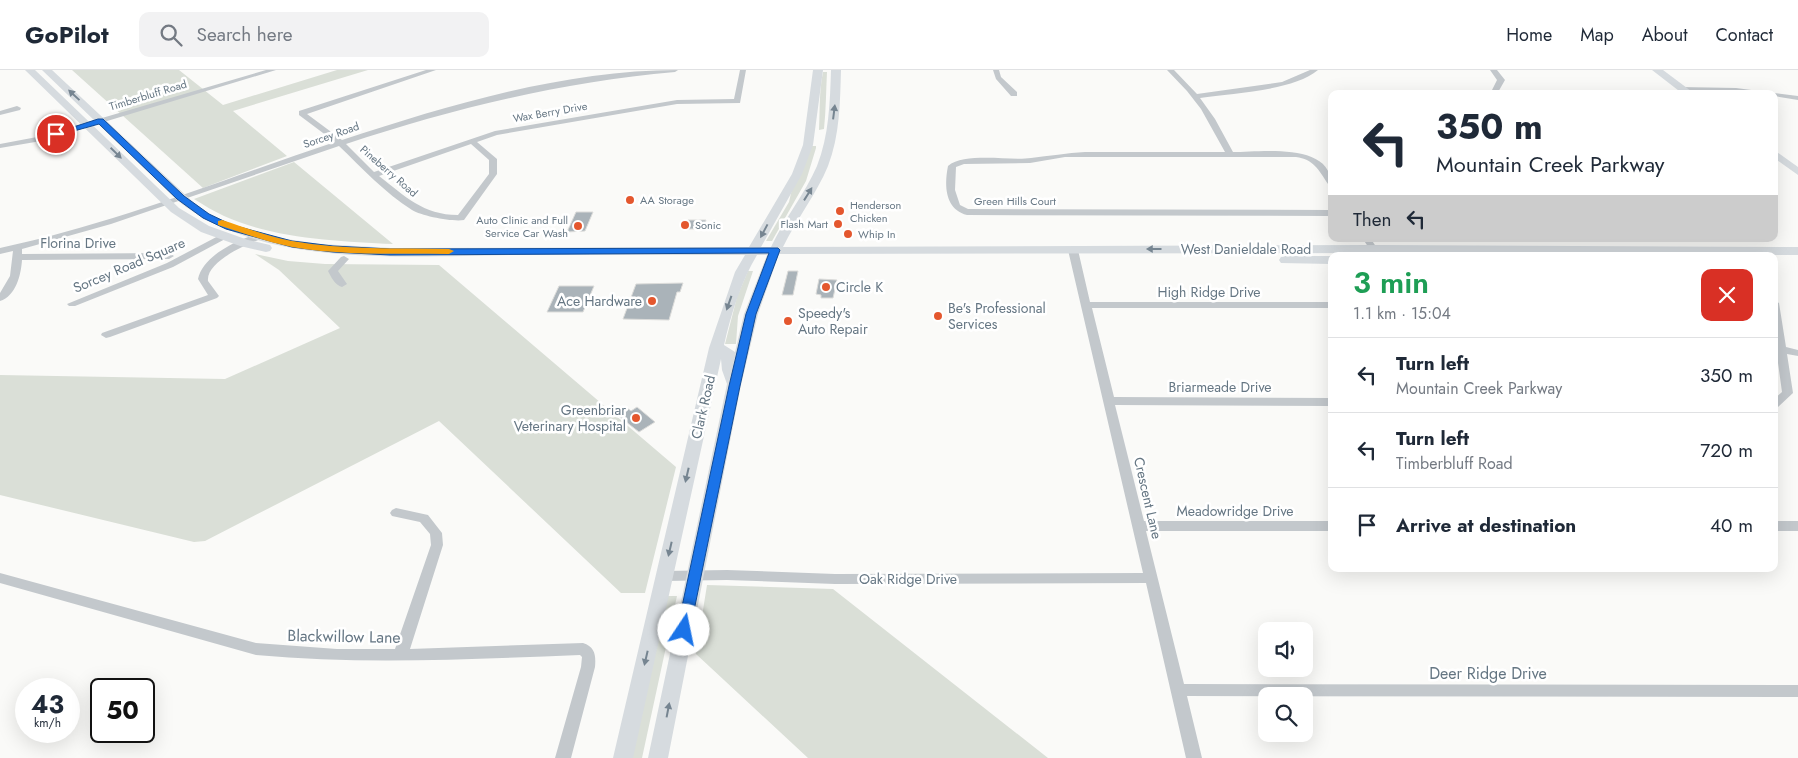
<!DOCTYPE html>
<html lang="en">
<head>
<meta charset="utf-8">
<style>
  body { margin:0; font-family:Jost,sans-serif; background:#f2f2f3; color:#1f2937; height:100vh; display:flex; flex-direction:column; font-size:19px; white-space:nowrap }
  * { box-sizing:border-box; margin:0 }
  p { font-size:16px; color:#747a83 }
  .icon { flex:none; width:28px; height:28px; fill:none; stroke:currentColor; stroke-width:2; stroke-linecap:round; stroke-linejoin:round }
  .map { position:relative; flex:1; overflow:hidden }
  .sheet { position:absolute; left:1328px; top:182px; width:450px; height:320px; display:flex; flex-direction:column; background:#fff; border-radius:10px; box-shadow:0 5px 20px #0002 }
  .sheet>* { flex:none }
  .banner { position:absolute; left:1328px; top:20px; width:450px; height:152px; border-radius:10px; box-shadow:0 5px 20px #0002; background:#fff; color:#1f2937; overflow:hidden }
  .buttons { position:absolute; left:1258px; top:552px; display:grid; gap:10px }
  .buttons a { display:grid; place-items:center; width:55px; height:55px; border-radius:10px; background:#fff; box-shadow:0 5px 20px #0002; font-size:25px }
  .speed { position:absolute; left:15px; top:608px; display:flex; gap:10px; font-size:25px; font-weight:700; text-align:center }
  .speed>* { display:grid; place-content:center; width:65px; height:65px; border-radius:50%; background:#fff; box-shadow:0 5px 20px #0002; line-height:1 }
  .speed small { font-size:12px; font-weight:400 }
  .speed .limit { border:2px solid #111; border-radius:8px; background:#fff; color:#111 }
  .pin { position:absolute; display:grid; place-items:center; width:42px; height:42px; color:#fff; margin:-21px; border:2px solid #fff; border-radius:50%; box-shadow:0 1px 5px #0007 }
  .me { position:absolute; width:55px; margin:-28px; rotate:11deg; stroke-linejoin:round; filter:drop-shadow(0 0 4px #0008) }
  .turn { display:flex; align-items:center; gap:18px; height:105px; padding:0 25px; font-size:22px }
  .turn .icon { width:65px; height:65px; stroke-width:2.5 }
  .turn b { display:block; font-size:35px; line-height:42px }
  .then { display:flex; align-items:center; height:48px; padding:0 25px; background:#0003; gap:10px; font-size:19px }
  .round { display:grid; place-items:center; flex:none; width:52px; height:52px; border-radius:10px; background:#f2f2f3 }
  .head { display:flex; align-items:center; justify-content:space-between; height:85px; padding:0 25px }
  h1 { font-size:30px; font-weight:600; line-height:38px; color:#1e9e55 }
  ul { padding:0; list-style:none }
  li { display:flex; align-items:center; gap:15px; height:75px; padding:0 25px; border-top:1px solid #e0e1e3 }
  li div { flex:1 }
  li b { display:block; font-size:19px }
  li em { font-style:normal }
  header { display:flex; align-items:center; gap:30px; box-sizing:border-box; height:70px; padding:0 25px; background:#fff; border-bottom:1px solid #e0e1e3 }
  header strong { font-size:24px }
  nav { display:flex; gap:28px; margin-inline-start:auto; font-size:18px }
  .search { width:350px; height:45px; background:#f2f2f3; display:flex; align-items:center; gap:12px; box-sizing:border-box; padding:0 18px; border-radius:10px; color:#747a83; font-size:19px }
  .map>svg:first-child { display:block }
  .green { fill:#dadfd7 }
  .building { fill:#aab3b9; stroke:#dcdcda }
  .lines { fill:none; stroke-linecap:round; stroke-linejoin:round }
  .street { fill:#c3c8cc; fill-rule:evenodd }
  .secondary { fill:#d6dbdf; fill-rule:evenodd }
  .oneway { fill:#768591 }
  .route { fill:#1a73e8; stroke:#114b97 }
  .slow { fill:#f59e0b }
  .poi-dot { fill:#e4572e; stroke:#fff; stroke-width:2 }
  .labels { text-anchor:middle; stroke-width:5; stroke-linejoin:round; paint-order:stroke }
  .far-street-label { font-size:11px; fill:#657683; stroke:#fff }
  .far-poi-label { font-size:11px; fill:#657683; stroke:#fff; text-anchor:start }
  .street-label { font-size:14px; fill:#657683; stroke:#fff }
  .poi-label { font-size:14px; fill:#657683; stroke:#fff; text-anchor:start }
  .near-street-label { font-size:16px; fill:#657683; stroke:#fff }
</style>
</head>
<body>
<header>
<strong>GoPilot</strong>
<div class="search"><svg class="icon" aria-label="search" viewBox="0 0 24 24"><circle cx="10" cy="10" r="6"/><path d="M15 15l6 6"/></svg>Search here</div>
<nav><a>Home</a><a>Map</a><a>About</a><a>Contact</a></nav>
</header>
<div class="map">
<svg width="1798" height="688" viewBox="0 0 1798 688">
  <rect width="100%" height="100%" fill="#fafaf8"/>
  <path class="green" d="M72 0H179L223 35 337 0H368L233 41 287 86 203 118Z
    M823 2H827C826 21 826 40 824 59L819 60C820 41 819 21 823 2Z
    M812 76H816V78L806 111 772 171H766L789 132 792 119Z
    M294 92 393 174C338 171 275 169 224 146 213 141 204 135 194 129Z
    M255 184 288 191 325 194 439 195 676 397 645 523H621L439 351 205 471 194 472 0 425V305L225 309 340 258 279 200Z
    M748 201H753L738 246 736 274H725L737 227Z
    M707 515 833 519 1048 688H808L696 584Z
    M668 526H677L642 688H632Z"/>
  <path class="building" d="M576 142H593L585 161 567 162Z
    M688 150H706L703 159H684Z
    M788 201H798L793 225H782Z
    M819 209 837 210 833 228H821V225L816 224Z
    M683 213 680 222H677L669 250 623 249 636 214Z
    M559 216H594L583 242H547Z
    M626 337 631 341 637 337 655 352 639 362 616 344Z"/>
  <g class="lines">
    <path class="street" d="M266 0H276L41 71 0 78V74L37 67Z
      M426 0H436L307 44 342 70C450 35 564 0 678 0L675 2C562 12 454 38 346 74L374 102 495 61 677 30 734 29 740 0H746L740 33 677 34 497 65 477 72 497 89V104L464 150C452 152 422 146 412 140 385 123 362 98 339 76L111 154 22 179V184L169 183 174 186 169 189 22 190C21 205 16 226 0 231V223L10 206 13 181 0 184V178C114 154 224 109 335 72L299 45V41ZM471 74 489 90V104L458 145C423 145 405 126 379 106Z
      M993 0H999L1001 7 1017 22V26H1011L996 9Z
      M1167 0H1174L1197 24 1282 12 1310 0H1318C1293 21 1233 23 1200 28L1215 49 1233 82C1261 82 1331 72 1331 114H1328C1319 100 1313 89 1296 87H1065L1030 93 964 94 956 97 955 120 960 135 968 139 1331 140V146L967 145C945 139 944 116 948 96 965 82 1009 91 1031 88 1049 86 1067 83 1085 82H1225L1201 39 1187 21Z
      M1490 0H1497L1505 10 1497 24H1490L1497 10Z
      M1680 17 1736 18 1798 26V30L1774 26V24L1683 21H1680Z
      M17 36 21 38 20 40 0 45V41Z
      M224 163 229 166 227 168 173 197 75 236H69L67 234 167 193Z
      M260 163 265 166 263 168C248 174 206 191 208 211L219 226 217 228 110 267 106 268 101 265 102 263 208 225 198 209C203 185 239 169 260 163Z
      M1363 169H1371L1382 186H1374Z
      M1073 177 1078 180 1090 232H1331V238H1092L1114 327 1331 328V336L1115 335 1144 451H1331V461H1146L1184 614 1798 615V627L1187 626 1202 688H1186L1146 513 835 514 727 510 664 511 659 510 657 506 659 502 664 501 727 500 835 504 1143 503 1068 180Z
      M344 186 349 189 338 201 347 214 342 217C335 215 331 207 328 201L341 187Z
      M1774 230 1779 233 1786 277 1798 280V286L1787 284 1793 323 1778 337 1774 338V329L1782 322 1774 264Z
      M396 438 428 445 442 463 443 475 410 579 583 573C595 577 596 585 595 597L571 688H555L581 597 582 587 580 585C472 589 364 595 256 585L0 513V503L256 573 337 579H395L431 475 430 464 420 452 392 446 390 443 392 440Z
      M1774 451H1798V461H1774Z"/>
    <path class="secondary" d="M25 0H35L179 138 209 156 248 170 270 175 272 178 270 181 266 182 240 176 201 162 171 142Z
      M42 0H52L193 132 210 144 231 154 273 167 320 174 391 178 749 177 792 104 803 75 813 0H823L813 75 802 104 761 177H771C784 149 805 124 817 96 829 66 830 32 831 0H841C840 32 840 65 828 96 817 123 796 150 783 177L1373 175 1798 177V185L1373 183 779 184 758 244 741 315 668 688H648L727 314 722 300 721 289 633 688H613L709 278 735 202 745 185C668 185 591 185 514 185 410 186 261 199 177 130ZM757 185H767L744 244 735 282 724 275C731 244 741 212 757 185Z
      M1652 0H1663L1695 24H1683Z
      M1774 80 1798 97V105L1774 88Z
      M1285 186H1331V194L1281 193 1279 190 1281 187Z"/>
  </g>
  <defs><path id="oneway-solid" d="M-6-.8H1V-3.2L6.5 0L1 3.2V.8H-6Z" transform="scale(1.25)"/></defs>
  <g class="oneway">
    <use href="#oneway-solid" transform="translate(74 25) rotate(-137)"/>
    <use href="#oneway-solid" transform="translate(834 42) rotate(-83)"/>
    <use href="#oneway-solid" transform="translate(116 83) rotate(44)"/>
    <use href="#oneway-solid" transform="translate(808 124) rotate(-58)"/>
    <use href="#oneway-solid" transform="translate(764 161) rotate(118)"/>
    <use href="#oneway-solid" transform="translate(1154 179) rotate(180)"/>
    <use href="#oneway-solid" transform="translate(729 233) rotate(109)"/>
    <use href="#oneway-solid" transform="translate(687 405) rotate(103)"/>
    <use href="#oneway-solid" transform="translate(670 479) rotate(103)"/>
    <use href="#oneway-solid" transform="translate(646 588) rotate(103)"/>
    <use href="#oneway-solid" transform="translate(668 640) rotate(-79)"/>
  </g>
  <path class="route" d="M98 49H103L184 126 209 144 232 155 292 171 333 176 390 179 778 178 780 180 756 244 740 316 689 565 684 566 679 565 677 560 729 316 746 244 769 183 390 185 333 182 292 177 226 159 203 148 177 129 99 54 56 66 52 64Z"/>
  <path class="slow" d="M222 150C245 157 267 167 292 171 343 180 397 178 449 179L454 181 449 184C397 183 343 186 292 177 267 172 243 163 218 155V151Z"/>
  <g class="poi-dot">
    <circle cx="630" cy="130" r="5"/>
    <circle cx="840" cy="141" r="5"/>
    <circle cx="838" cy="154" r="5"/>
    <circle cx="685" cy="155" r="5"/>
    <circle cx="578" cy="156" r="5"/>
    <circle cx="848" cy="164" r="5"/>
    <circle cx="826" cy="217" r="5"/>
    <circle cx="652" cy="231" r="5"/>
    <circle cx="938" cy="246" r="5"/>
    <circle cx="788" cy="251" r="5"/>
    <circle cx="636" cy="348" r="5"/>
  </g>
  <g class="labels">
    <g class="far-street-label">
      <text transform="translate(148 25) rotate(-17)" y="4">Timberbluff Road</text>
      <text transform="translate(550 42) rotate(-10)" y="4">Wax Berry Drive</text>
      <text transform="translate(331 65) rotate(-19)" y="4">Sorcey Road</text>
      <text transform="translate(389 101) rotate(41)" y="4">Pineberry Road</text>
      <text x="1015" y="135">Green Hills Court</text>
    </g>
    <g class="far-poi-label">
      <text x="640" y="134">AA Storage</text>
      <text x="850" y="139">Henderson<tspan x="850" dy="13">Chicken</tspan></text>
      <text x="568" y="154" text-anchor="end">Auto Clinic and Full<tspan x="568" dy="13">Service Car Wash</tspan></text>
      <text x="828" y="158" text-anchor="end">Flash Mart</text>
      <text x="695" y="159">Sonic</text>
      <text x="858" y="168">Whip In</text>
    </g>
    <g class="street-label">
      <text x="78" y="178">Florina Drive</text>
      <text x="1246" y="184">West Danieldale Road</text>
      <text transform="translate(129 195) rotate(-23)" y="5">Sorcey Road Square</text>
      <text x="1209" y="227">High Ridge Drive</text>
      <text x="1220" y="322">Briarmeade Drive</text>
      <text transform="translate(703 337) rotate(-77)" y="5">Clark Road</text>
      <text transform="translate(1148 428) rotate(77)" y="5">Crescent Lane</text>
      <text x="1235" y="446">Meadowridge Drive</text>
      <text x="908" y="514">Oak Ridge Drive</text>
    </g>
    <g class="poi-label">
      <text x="836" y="222">Circle K</text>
      <text x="642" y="236" text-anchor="end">Ace Hardware</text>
      <text x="948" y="243">Be's Professional<tspan x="948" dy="16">Services</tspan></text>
      <text x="798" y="248">Speedy's<tspan x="798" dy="16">Auto Repair</tspan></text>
      <text x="626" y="345" text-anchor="end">Greenbriar<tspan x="626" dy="16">Veterinary Hospital</tspan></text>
    </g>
    <g class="near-street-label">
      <text transform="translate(344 566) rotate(1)" y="6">Blackwillow Lane</text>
      <text x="1488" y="609">Deer Ridge Drive</text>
    </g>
  </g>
</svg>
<div class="buttons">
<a><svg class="icon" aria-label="sound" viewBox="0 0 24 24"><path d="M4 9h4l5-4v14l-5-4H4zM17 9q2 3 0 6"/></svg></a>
<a><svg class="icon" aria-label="search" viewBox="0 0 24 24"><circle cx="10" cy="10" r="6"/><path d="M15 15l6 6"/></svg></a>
</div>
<div class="speed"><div>43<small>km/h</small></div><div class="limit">50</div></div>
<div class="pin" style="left:56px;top:64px;background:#d93025"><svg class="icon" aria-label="arrive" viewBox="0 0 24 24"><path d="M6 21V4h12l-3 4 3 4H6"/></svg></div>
<svg class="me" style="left:684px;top:560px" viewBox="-20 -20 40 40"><circle r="19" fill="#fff"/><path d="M0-13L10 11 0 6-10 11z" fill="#1a73e8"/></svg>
<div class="banner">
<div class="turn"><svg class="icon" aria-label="left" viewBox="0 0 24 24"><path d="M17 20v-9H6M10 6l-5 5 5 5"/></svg><div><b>350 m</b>Mountain Creek Parkway</div></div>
<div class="then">Then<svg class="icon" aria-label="left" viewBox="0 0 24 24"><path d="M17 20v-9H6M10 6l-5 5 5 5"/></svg></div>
</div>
<section class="sheet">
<div class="head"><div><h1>3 min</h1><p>1.1 km · 15:04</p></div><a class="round" style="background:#d93025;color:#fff"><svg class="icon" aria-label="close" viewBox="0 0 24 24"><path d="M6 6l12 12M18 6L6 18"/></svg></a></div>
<ul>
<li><svg class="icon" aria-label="left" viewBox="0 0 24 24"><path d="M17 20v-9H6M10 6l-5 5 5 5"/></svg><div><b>Turn left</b><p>Mountain Creek Parkway</p></div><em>350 m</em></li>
<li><svg class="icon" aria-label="left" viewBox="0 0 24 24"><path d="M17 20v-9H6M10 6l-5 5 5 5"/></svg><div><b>Turn left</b><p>Timberbluff Road</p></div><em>720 m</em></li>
<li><svg class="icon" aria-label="arrive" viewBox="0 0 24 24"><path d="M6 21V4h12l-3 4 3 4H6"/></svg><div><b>Arrive at destination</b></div><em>40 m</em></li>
</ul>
</section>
</div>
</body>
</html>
